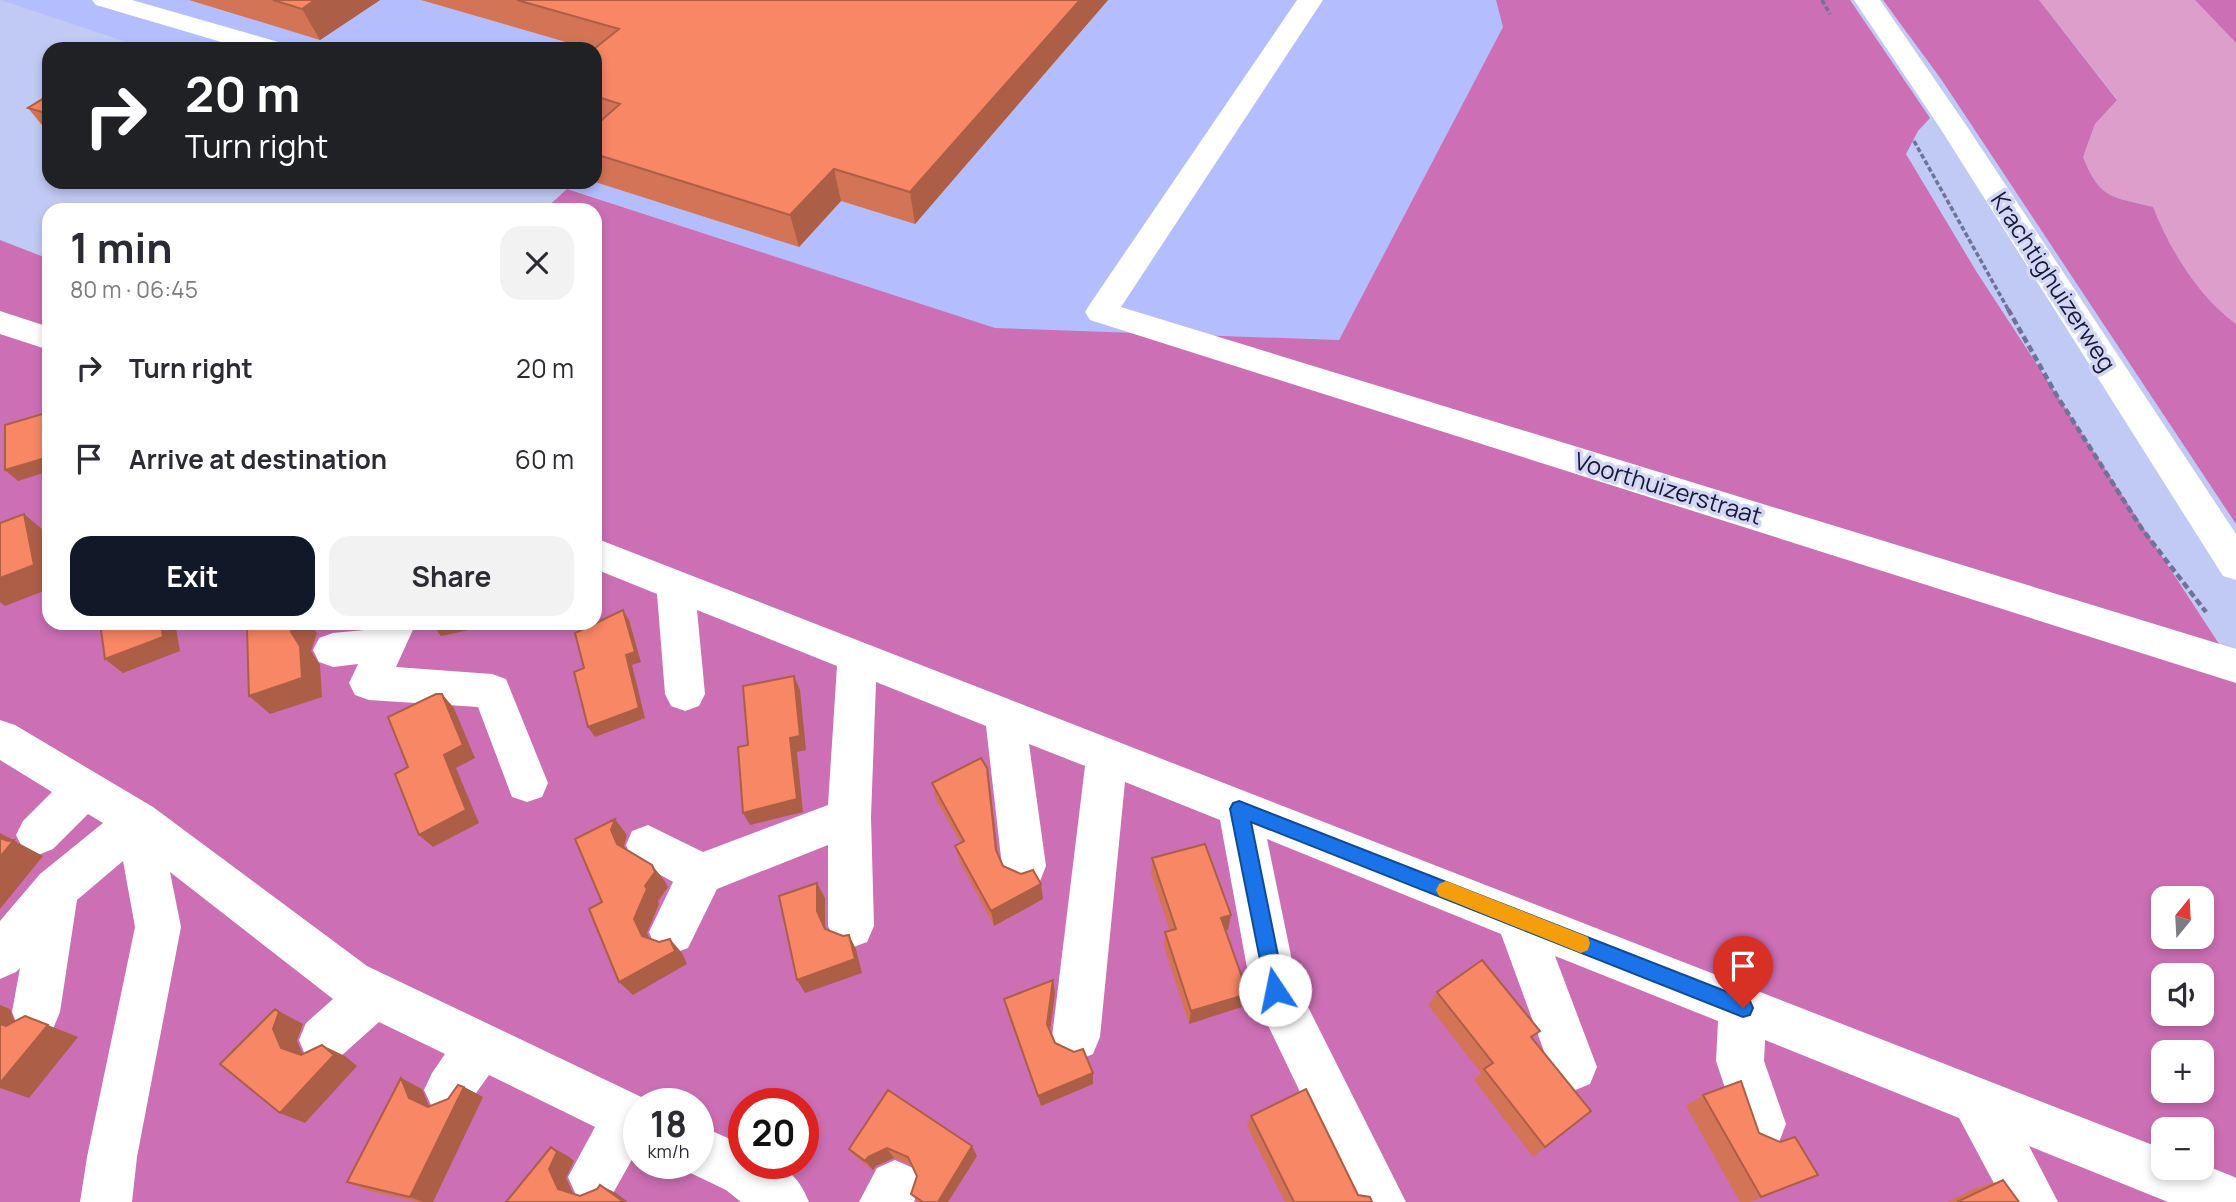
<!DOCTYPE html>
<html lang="en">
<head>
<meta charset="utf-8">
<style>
  body { margin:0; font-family:Manrope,sans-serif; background:#f2f2f3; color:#2b2b33; height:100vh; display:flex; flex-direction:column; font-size:26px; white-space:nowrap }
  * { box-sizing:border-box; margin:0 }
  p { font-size:23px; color:#7c7c81 }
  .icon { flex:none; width:38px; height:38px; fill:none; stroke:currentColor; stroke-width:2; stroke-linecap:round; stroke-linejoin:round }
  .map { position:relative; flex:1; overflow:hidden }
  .sheet { position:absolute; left:42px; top:203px; width:560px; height:427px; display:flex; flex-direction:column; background:#fff; border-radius:21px; box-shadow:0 4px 10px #0003 }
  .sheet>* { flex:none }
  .guide { position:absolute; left:42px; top:42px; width:560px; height:147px; border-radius:21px; box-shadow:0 4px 10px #0003; background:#202124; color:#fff; overflow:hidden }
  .needle { width:46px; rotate:18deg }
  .controls { position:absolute; left:2151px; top:886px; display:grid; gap:14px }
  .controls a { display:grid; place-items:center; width:63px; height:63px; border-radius:14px; background:#fff; box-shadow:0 4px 10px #0003; font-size:35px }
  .speed { position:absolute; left:623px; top:1088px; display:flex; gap:14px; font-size:35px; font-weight:700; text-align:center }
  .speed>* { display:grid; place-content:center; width:91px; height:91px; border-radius:50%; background:#fff; box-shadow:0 4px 10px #0003; line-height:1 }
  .speed small { font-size:18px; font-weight:400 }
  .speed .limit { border:10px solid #d22; background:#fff; color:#111 }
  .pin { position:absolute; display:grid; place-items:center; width:60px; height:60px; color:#fff; margin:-72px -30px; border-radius:50% 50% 50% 0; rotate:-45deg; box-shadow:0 0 7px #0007 }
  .pin .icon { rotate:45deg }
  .me { position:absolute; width:77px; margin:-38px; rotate:349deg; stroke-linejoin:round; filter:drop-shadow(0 0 5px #0008) }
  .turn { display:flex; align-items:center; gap:24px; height:147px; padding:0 28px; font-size:32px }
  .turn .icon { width:91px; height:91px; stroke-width:2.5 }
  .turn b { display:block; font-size:49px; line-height:60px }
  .round { display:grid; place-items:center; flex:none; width:74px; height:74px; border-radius:21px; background:#f2f2f3 }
  .head { display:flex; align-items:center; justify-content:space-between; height:119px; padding:0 28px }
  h1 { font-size:42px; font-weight:700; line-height:52px }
  .primary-button { display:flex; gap:14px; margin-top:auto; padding:14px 28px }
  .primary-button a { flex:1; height:80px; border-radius:21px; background:#111827; color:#fff; font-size:28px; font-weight:700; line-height:80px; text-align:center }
  .primary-button a+a { background:#f2f2f3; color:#2b2b33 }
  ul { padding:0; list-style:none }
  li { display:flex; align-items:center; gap:21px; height:91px; padding:0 28px }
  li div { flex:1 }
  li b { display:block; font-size:26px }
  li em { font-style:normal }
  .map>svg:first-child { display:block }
  .built { fill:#b4befe }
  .green { fill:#dd9ecb }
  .forest { fill:#cc6fb5; fill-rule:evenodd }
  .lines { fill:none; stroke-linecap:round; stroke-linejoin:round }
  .path-far1 { stroke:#6e7397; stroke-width:3.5; stroke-dasharray:5 2.5; stroke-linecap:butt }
  .path { stroke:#6e7397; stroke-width:4.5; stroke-dasharray:7 3.5; stroke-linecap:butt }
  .minor { fill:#fff; fill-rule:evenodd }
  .wall { fill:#d47457 }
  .shaded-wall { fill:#ad5e47 }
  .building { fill:#f78765; stroke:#ad5e47; stroke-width:2 }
  .route { fill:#1a73e8; stroke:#114b97; stroke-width:2 }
  .slow { fill:#f59e0b }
  .labels { text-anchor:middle; stroke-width:7; stroke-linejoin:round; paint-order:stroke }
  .street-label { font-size:24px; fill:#171a35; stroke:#d2d7f5 }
</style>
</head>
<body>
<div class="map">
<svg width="2236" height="1202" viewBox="0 0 2236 1202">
  <rect width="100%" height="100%" fill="#c1c9f5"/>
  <path class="built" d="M1 0H1496L1503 27 1339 340 995 329 548 182H595V49H148Z"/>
  <path class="green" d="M2039 0H2195L2236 43V324C2198 296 2170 250 2153 207 2108 195 2103 202 2083 157L2095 124 2117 99Z"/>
  <path class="forest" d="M1496 0H1850L1930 118 1918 131 1906 154 1976 271 2236 670V1202H0V240L49 259V623H595V210H544L567 189 995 328 1339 340 1503 27ZM2163 898H2202V936H2163ZM2163 975H2202V1013H2163ZM2163 1052H2202V1090H2163ZM639 1104H698V1164H639ZM744 1104H803V1164H744ZM2163 1129H2202V1167H2163Z
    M1883 0H2039L2117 100 2095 124 2083 157C2101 200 2110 196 2153 207 2170 250 2198 296 2236 324V524L1941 79Z
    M2195 0H2236V43Z"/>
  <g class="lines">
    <path class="path-far1" d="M1822 0 1830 14
      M1914 141 2009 311"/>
    <path class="path" d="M2008 309 2057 396 2142 529 2206 612"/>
    <path class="minor" d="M92 0H132L282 43 286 49H245L96 5Z
      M1297 0H1323L1121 307 2236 649V683L1090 320 1085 312 1090 304Z
      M1854 0H1880L1968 128 2236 534V580L2223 576 1940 128Z
      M0 311 49 327V350L0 334Z
      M595 538 2163 1149V1167H2202V1164L2232 1176 2236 1178V1202H2168L2029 1146 2058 1202H2004L1959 1118 1765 1040 1764 1061 1786 1124 1779 1142 1761 1149 1743 1142 1716 1061 1718 1021 1555 956 1597 1067 1590 1084 1573 1091 1556 1084 1501 934 1267 839 1297 985 1406 1202H1353L1251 990 1220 820 1125 782 1100 1037 1093 1054 1076 1061 1059 1054 1052 1037 1085 766 1029 744 1046 866 1040 881 1024 887 1008 881 1002 866 986 726 876 682 871 817 874 926 867 942 851 948 835 942 828 926V845L717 889 688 948 672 954 656 948 649 932 673 882 632 859 626 845 632 831 648 825 703 852 828 805 837 666 697 610 705 694 699 706 685 711 671 706 665 694 657 594 595 569Z
      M378 623H416L396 667 492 674 506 679 548 783 542 797 527 802 512 797 478 707 369 700 355 695 349 683 358 664 333 667 319 662 313 650 319 638 333 633 375 629Z
      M0 720 15 725 153 807 367 966 656 1104H639V1147L612 1195 595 1202 576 1195 568 1177 595 1127 489 1075 466 1107 449 1115 432 1107 424 1090 432 1073 445 1054 379 1022 340 1057 323 1064 306 1057 299 1040 306 1023 333 999 170 872 181 927 137 1157 132 1202H80L87 1157 135 927 123 861 77 900 60 1012 53 1029 36 1036 19 1029 12 1012 20 968 16 972 0 979V921L40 874 103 823 88 814 53 849 38 855 23 849 16 835 23 821 52 792 0 760Z
      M698 1125 744 1145V1164C779 1164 795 1167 809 1202H741L726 1190 680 1168 678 1164H698Z
      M895 1160 913 1168 921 1186 914 1202H859L877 1168Z"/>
  </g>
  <path class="wall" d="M189 0H380L320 40Z
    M421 0H1108L915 224 841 201 799 247 595 182V126L596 125 595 124V49H590Z
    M49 95V131L46 130 28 108Z
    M932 783 990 786 998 855 1003 866 1041 884 1043 899 994 926 960 862 955 846 961 843 936 800Z
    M1152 858 1228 930 1226 931 1245 1006 1189 1024 1164 947 1165 932 1170 931 1151 874Z
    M1053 980 1055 993 1050 1031 1055 1043 1093 1084 1041 1106 1007 1012 1004 999Z
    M1437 992 1533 1039 1545 1147 1533 1157 1474 1080 1481 1073 1428 1005Z
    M401 1078 422 1089 429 1107 448 1099 464 1087 483 1097 433 1202H418L370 1191 347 1182Z
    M1703 1095 1759 1133 1818 1175 1750 1202H1740L1686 1106Z
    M1251 1116 1358 1195 1372 1202H1285L1247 1126Z
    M972 1146 977 1156 948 1202H918L911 1194 917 1176 912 1165 894 1158 876 1166 873 1170 857 1158 849 1149Z
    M2003 1180 2019 1202H1947L1976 1188Z"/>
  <path class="shaded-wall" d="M315 0H380L320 40 302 9Z
    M1080 0H1108L915 224 910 192Z
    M834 169 841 201 799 247 790 215Z
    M49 457V471L18 481 5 470Z
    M24 514 48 534 49 541V589L5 606 0 602V578Z
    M623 610 629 620 641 662 632 665 645 718 595 737 588 727 626 655Z
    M161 623H175L180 651 123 673 105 659Z
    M295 623H308L317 633 311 651 320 665 322 697 270 714 249 696Z
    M431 623H493V625L441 636Z
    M794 676 800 690 806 750 797 752 803 812 750 825 743 813Z
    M442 694 454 708 475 758 456 768 479 823 433 847 419 835 444 755Z
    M987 768 990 786 999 866 996 850Z
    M615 819 627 835 624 846 630 860 617 844 611 830Z
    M0 833 43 856 0 909Z
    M652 865 664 880 668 887 658 901 659 904 647 933 655 950 642 936 634 919Z
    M817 883 825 898V926L833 943 825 929 817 911Z
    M1041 884 1043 899 994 926 991 911Z
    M1231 915 1228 930 1218 933 1221 918Z
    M849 935 856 949 862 973 805 993 797 980Z
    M670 939 682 953 687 964 633 995 619 982Z
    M1053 980 1055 993 1049 1037 1047 1024Z
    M1248 994 1245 1006 1189 1024 1191 1011Z
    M0 1005 10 1009 18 1031 0 1024Z
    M275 1009 303 1024 297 1041 305 1059 281 1048 273 1029Z
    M25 1016 78 1037 29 1098 0 1088V1083Z
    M322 1045 345 1056 357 1066 305 1123 280 1113Z
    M1093 1073V1084L1041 1106 1038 1096Z
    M401 1078 422 1089 430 1108 409 1098Z
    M464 1087 483 1097 433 1202H423L410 1197Z
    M972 1146 977 1156 948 1202H938Z
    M551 1147 568 1156 574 1161 566 1178 575 1197 558 1189 549 1169Z
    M887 1148 894 1158 876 1166 873 1170 865 1161 868 1157Z
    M600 1185 616 1193 628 1202H620Z"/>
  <path class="building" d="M273 0H315L302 9Z
    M517 0H1080L910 192 834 169 790 215 595 154V126L620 104 595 96V49H594L619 29Z
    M49 95V114L28 108Z
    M49 412V457L5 470V425Z
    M24 514 34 565 0 578V523Z
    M623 610 635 652 626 655 639 708 588 727 574 672 584 668 575 633Z
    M100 623H161L163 637 105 659Z
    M266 623H295L291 632 300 646 302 678 249 696 247 629Z
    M794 676 800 736 790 738 797 799 743 813 738 747 748 745 743 686Z
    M436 694H442L463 745 444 755 466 810 419 835 395 774 408 767 388 717Z
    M981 758 987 768 996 850 1003 866 1021 874 1033 870 1041 884 991 911 955 846 964 841 932 783Z
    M615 819 611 830 617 844 652 865 655 872 645 886 647 889 634 919 642 936 659 942 670 939 675 951 619 982 589 909 602 902 575 839Z
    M0 838 8 841 14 840 0 857Z
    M1205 844 1231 915 1221 918 1248 994 1191 1011 1165 932 1176 929 1152 858Z
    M817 883V911L825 929 843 936 849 935 855 959 797 980 779 896Z
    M1482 960 1540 1031 1531 1037 1591 1111 1545 1147 1484 1069 1493 1063 1437 992Z
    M1053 980 1047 1024 1055 1043 1074 1052 1083 1049 1093 1073 1038 1096 1004 999Z
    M275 1009 279 1012 273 1029 281 1048 301 1055 322 1045 334 1055 280 1113 220 1064Z
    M25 1016 48 1025 0 1083V1024L6 1026Z
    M401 1078 409 1098 428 1107 448 1099 458 1085 464 1087 410 1197 347 1182Z
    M1741 1081 1759 1133 1780 1142 1795 1137 1818 1175 1761 1197 1703 1095Z
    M1306 1089 1358 1195 1370 1197 1372 1202H1294L1251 1116Z
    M888 1090 972 1146 938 1202H923L911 1194 917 1176 908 1157 887 1148 868 1157 865 1161 849 1149Z
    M551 1147 557 1152 549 1169 558 1189 580 1196 597 1189 600 1185 621 1200 620 1202H506Z
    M2003 1180 2019 1202H1957Z"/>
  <path class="route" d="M1239 801 1743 998 1750 1001 1753 1008 1750 1015 1743 1017 1251 822 1285 990 1282 997 1275 1000 1269 997 1266 990 1230 809 1233 803Z"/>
  <path class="slow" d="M1446 881 1588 937 1590 943 1588 950 1581 953 1439 896 1436 890 1439 884Z"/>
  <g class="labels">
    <g class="street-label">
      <text transform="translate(2053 282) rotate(57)" y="8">Krachtighuizerweg</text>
      <text transform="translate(1668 489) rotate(17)" y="8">Voorthuizerstraat</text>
    </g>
  </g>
</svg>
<div class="controls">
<a><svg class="needle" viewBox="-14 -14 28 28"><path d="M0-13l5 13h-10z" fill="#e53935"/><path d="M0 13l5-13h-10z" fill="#7c7c81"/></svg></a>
<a><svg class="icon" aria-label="sound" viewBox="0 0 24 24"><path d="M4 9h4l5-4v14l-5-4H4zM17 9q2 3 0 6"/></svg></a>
<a>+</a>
<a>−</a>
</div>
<div class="speed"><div>18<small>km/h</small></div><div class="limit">20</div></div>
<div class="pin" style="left:1743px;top:1008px;background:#d93025"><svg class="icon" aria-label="arrive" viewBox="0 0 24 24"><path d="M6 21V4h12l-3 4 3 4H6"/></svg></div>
<svg class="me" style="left:1275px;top:990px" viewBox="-20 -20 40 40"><circle r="19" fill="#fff"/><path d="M0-13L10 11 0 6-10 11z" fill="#1a73e8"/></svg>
<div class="guide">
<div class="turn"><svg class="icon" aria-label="right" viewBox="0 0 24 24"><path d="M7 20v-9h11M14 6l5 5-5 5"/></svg><div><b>20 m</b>Turn right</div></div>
</div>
<section class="sheet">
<div class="head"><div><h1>1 min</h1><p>80 m · 06:45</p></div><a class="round"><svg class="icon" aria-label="close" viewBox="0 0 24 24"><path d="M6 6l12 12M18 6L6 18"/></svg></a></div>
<ul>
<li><svg class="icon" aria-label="right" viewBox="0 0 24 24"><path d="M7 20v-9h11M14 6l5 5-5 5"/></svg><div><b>Turn right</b></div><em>20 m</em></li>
<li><svg class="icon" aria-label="arrive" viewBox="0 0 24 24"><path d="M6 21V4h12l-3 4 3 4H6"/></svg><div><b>Arrive at destination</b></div><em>60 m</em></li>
</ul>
<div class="primary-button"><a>Exit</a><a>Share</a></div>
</section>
</div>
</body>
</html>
